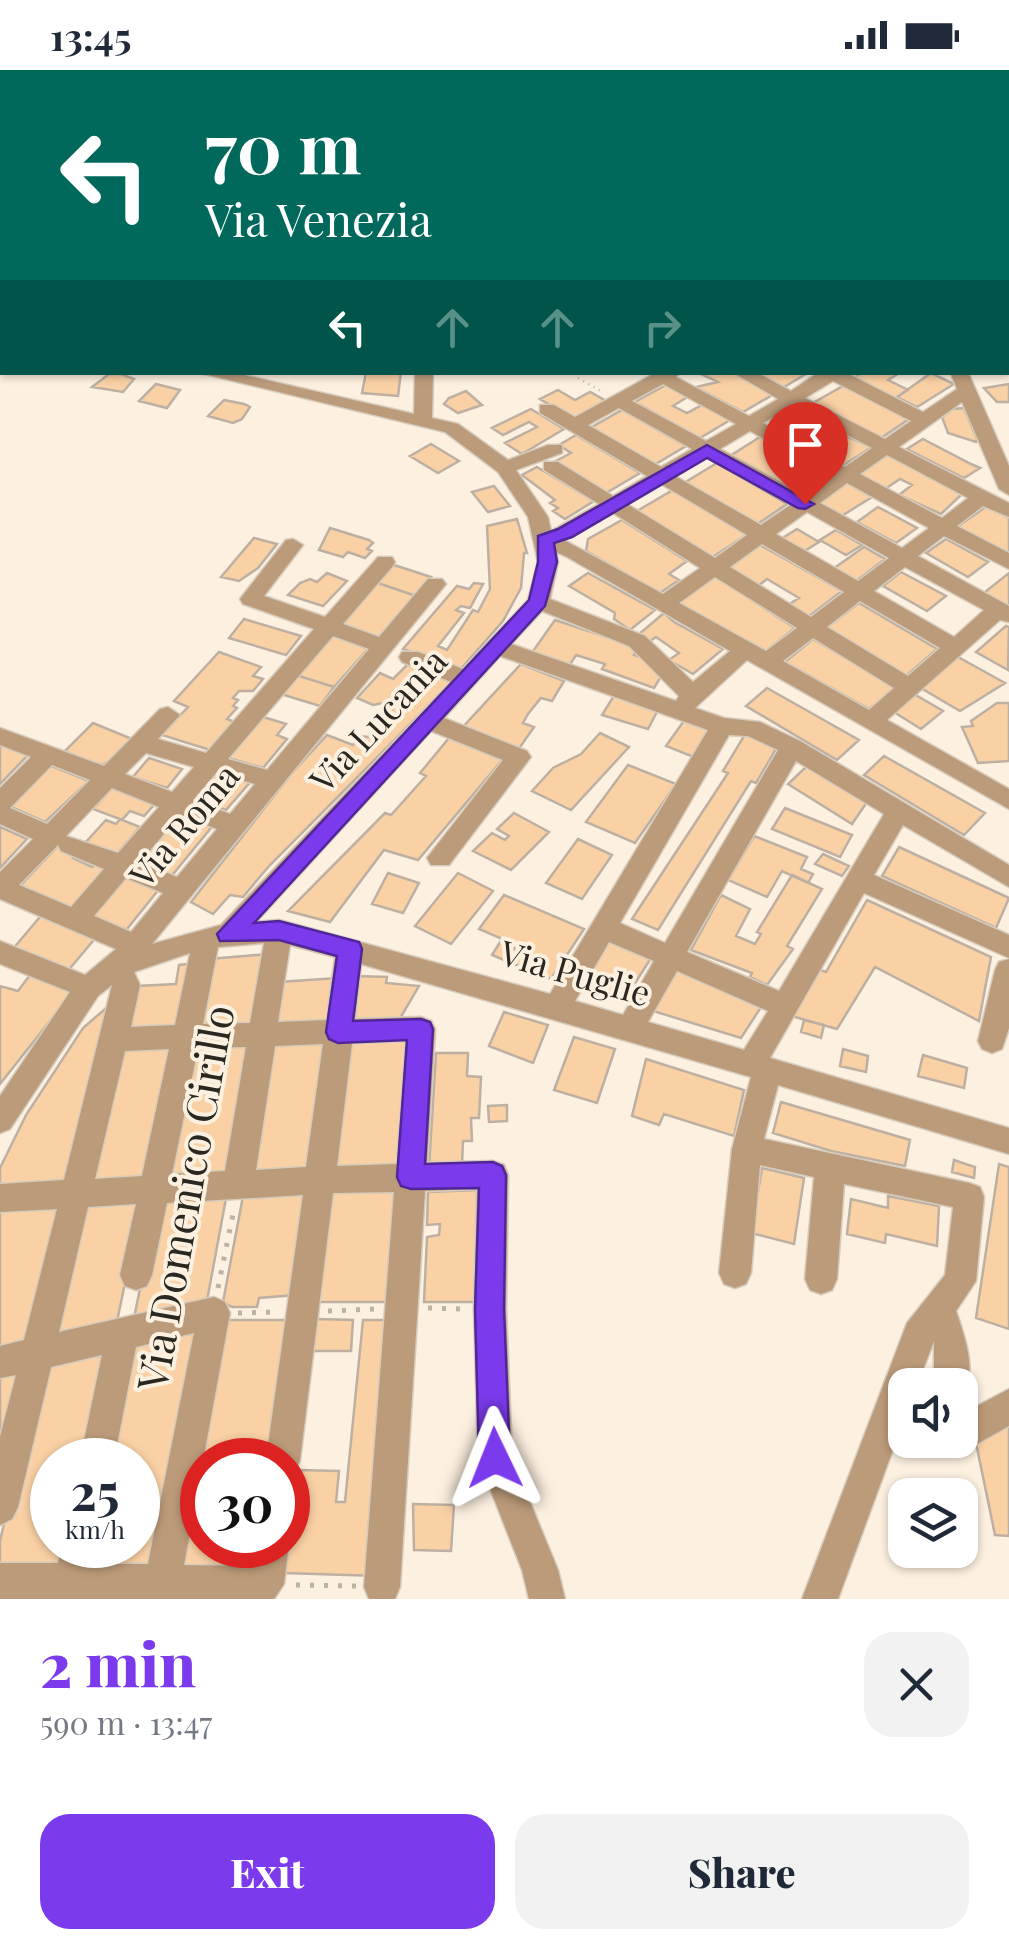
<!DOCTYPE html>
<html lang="en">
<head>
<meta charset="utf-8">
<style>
  body { margin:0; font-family:"Playfair Display",serif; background:#f2f2f3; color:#1f2937; height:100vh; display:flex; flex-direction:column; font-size:38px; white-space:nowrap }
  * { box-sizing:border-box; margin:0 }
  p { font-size:32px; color:#747a83 }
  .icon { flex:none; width:55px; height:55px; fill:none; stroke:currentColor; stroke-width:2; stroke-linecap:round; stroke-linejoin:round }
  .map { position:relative; height:1529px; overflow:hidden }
  .drawer { display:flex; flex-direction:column; background:#fff; flex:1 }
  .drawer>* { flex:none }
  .top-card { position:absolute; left:0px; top:0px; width:1010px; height:305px; box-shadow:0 2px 8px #0004; background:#00695c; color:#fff; overflow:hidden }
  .controls { position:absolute; left:888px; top:1298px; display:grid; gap:20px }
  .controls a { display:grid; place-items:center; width:90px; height:90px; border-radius:20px; background:#fff; box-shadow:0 2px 8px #0004; font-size:50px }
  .speed { position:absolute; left:30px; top:1368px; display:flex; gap:20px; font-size:50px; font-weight:700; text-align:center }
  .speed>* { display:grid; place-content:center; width:130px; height:130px; border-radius:50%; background:#fff; box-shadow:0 2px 8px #0004; line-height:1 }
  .speed small { font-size:25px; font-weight:400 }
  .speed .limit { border:15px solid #d22; background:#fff; color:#111 }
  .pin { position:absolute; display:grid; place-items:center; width:85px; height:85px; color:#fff; margin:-102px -42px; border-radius:50% 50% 50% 0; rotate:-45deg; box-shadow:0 0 10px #0007 }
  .pin .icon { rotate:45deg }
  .me { position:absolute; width:110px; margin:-55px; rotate:358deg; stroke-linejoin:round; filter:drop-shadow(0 0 8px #0008) }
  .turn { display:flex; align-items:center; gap:35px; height:210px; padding:0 40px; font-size:45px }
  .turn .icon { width:130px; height:130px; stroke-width:2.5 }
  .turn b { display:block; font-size:70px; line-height:85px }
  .lanes { display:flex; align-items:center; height:95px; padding:0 40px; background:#0003; justify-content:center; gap:50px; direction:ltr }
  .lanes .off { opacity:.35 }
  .round { display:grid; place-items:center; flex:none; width:105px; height:105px; border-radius:30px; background:#f2f2f3 }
  .head { display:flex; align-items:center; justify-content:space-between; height:170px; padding:0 40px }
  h1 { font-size:60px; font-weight:800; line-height:75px; color:#7c3aed }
  .cta { display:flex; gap:20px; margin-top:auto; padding:20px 40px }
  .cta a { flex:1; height:115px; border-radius:30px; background:#7c3aed; color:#fff; font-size:40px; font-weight:800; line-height:115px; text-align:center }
  .cta a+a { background:#f2f2f3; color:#1f2937 }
  .status { display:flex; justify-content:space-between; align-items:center; height:70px; padding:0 50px; background:#fff; direction:ltr }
  .status svg { height:28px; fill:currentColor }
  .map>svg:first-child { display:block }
  .building { fill:#fad1a5; stroke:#bdb0a2; stroke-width:2.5 }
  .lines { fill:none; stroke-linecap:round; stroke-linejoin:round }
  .minor-casing { stroke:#d6ccbd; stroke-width:3 }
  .major-casing { stroke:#d6ccbd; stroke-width:3 }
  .path-far1 { stroke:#bcb2a5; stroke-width:2.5; stroke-dasharray:1 5; stroke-linecap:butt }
  .path { stroke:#bcb2a5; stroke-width:5; stroke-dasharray:4 10; stroke-linecap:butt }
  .minor { fill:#bc9b7a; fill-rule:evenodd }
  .major { fill:#825620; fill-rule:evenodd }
  .route { fill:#7c3aed; stroke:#51269a; stroke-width:2.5 }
  .labels { text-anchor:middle; stroke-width:8; stroke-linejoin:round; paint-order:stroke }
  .street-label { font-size:35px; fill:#2a2620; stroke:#fcf0e0 }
  .near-street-label { font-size:42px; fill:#2a2620; stroke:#fcf0e0 }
</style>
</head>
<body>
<div class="status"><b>13:45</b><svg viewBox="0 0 49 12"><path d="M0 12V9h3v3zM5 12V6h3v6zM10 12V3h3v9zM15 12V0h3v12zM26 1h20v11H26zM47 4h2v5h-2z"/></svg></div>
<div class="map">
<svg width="1009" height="1529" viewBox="0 0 1009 1529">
  <rect width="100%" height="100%" fill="#fcf0e0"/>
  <path class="building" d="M366 302H401L398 326 362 323Z
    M697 302H731L774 324 743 342 696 317 718 312Z
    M755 302H809L784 317Z
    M862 302H901L888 310 908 320 894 329 853 309Z
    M931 303 954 314 917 337 897 327Z
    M109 304H121L134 309 123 322 92 317Z
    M156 314 180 320 167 338 139 331Z
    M1009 314V332H997L984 318Z
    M666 315 689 326 673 336 687 343 702 335 730 350 700 368 635 332Z
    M843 316 909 349 881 368 813 333Z
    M558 320 575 330 590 322 608 332 575 350 540 329Z
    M466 321 482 335 458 343 444 334 449 328Z
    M224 330 244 334 250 337 242 349 233 353 208 346Z
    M964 338 977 369 976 372 948 363 942 347 953 339Z
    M531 339 564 359 522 384 505 373 537 357 529 352 503 365 492 358Z
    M622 340 686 376 654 395 590 358Z
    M803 341 830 355 826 358 872 377 842 396 773 359Z
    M576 365 640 403 606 423 554 392 571 383 559 375Z
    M760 367 832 404 802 424 730 386Z
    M923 369 971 394 980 398 964 408 907 379Z
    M431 374 459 391 438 403 410 386Z
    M887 385 963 423 941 444 899 425 912 415 900 409 885 419 858 405Z
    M717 393 787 434 756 455 684 413Z
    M537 397 594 431 565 449 553 441 558 438 550 433 555 430 522 405Z
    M847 413 872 427 840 447 815 433Z
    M494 416 510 436 488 442 472 422Z
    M673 420 748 464 711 488 637 441Z
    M987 436 1009 448V486L957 457Z
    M878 437 917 458 896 473 857 452Z
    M517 449 527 483H524L521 518 503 551 459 601 403 579 457 516 469 519 474 513 483 514 470 538 461 536 456 540 464 543 438 576 447 580 473 540 478 542 490 519 487 456Z
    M622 450 687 491 669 504 679 510 660 523 586 481 588 469Z
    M330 458 369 470 373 473 367 479 372 481 365 488 348 482 343 487 319 480Z
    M797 459 819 472 803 482 781 469Z
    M836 460 862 475 846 485 820 470Z
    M254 468 277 474 258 498 239 511 221 507Z
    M946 469 988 492 968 507 926 483Z
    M760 475 842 521 808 547 788 535 799 528 767 509 758 516 726 497Z
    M864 477 885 489 855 512 833 499Z
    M394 495 431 507 416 526 378 513Z
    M901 502 946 526 927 541 883 516Z
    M327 503 347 511 323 536 288 525 300 513 310 509 317 512Z
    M588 503 655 540 630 560 614 549 615 543 569 516Z
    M1009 503V542L980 526Z
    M713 505 795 558 765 582 678 533Z
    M378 513 416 526 378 568 339 555Z
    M859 533 937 579 905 607 826 558Z
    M664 543 674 552 723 579 693 604 669 590 679 583 656 567 650 571 638 565Z
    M244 549 301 566 286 585 229 568Z
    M555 550 637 577 634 585 651 590 649 596 663 603 654 618 602 599 605 594 576 585 569 596 531 584Z
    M1006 556 1009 557 1008 600 976 582Z
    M332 564 368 579 334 617 296 605Z
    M813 569 897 618 869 639 785 592Z
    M219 582 261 597 253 606 263 609 253 621H239L233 628 238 630 233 636 237 638 227 649 235 652 210 680 162 665 188 637 174 631Z
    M958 587 1005 613 960 641 921 618Z
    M410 592 452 612 269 796 243 827 230 825 213 844 191 832 292 703 327 665 353 675 360 666 368 667 396 635 388 632 373 635 357 628 380 603 393 609Z
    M521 594 564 611 552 631 541 628 528 644 523 653 534 657 518 680 461 659Z
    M296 605 334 617 320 636 281 624Z
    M767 618 859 670 837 690 746 636Z
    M615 624 659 638 648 659 602 645Z
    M914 624 943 641 921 659 894 642Z
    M997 633H1009V691L978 693 962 657 973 656 971 651Z
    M260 646 286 654 277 665 287 669 263 698 225 687Z
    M686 648 716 659 696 688 666 676Z
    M93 653 132 669 112 690 98 697 65 681Z
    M747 661 776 679 756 713 751 711 658 860 632 849 728 703 723 701Z
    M600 663 629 677 571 740 532 721 553 698 581 684Z
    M449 668 503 689 418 790 384 780 330 852 288 841 385 743 391 745 426 706 420 703Z
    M0 672 30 683 0 714Z
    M884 686 985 743 964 765 864 705Z
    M149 688 182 699 167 718 133 707Z
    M49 695 89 711 45 752 11 737Z
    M628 695 676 714 635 773 586 752Z
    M808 695 867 732 852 754 788 714Z
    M215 698 252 710 226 740 189 728Z
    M112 718 154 735 144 746 130 741 122 750 140 757 115 786 84 774 106 750 116 754 120 749 93 739Z
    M785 738 852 765 840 787 772 759Z
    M177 740 215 753 169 809 130 793Z
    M514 743 549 762 511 800 473 781 492 763 505 770 509 766 497 759Z
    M0 757 27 769 0 798Z
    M754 766 807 787 801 799 813 804 808 813 782 801 767 827 728 810Z
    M578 769 612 785 582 829 546 813Z
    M58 776 76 784 73 788 92 797 97 792 109 797 74 841 19 817Z
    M899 777 1009 828 996 858 882 806Z
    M823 784 849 796 842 806 815 794Z
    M121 803 160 818 123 864 89 848Z
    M388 803 419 813 403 843 372 834Z
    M458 803 493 821 451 874 415 856Z
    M792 805 822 819 787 876 793 879 767 915 750 907 752 903 691 880 721 825 750 839 736 866 755 874 761 864 757 862Z
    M504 825 584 859 551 909 506 891 516 875 479 859Z
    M867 830 991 887 979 951 875 897 837 959 788 945 814 898 826 902Z
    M45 841 98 865 66 903 12 880Z
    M601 868 651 888 625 929 598 917 593 923 571 916Z
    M502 869 516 875 506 891 492 885Z
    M269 884 256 961H194L210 889Z
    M197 893 179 963 123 965 137 916 176 914 179 895Z
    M676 899 761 937 741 968 650 940Z
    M30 905 73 922 0 1014V916L18 921Z
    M356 906 387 907 386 913 419 916 395 957 352 960Z
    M337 908 330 957 271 960 279 912Z
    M112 933 68 1118 0 1121V1098L26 1045 83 958Z
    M504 942 548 955 533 993 489 976Z
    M804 950 824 955 821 968 801 962Z
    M574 967 615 979 597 1033 554 1020Z
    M414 969 407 1098 335 1102 350 970Z
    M329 972 310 1103 246 1107 268 973Z
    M254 973 231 1109 159 1115 190 974Z
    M177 974 146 1113 83 1117 117 977Z
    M843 979 868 986 866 1002 840 996Z
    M436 983H468L467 1006 481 1007 479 1048H471L472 1071H463L462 1094 429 1097Z
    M923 985 967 998 964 1018 918 1006Z
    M646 989 744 1020 734 1066 664 1044 659 1055 632 1046Z
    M781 1032 910 1070 905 1096 831 1081 773 1063Z
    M507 1035V1051L489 1052 488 1036Z
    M954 1090 975 1097 974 1108 952 1102Z
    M999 1094 1009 1097V1259L976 1248Z
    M762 1098 804 1108 794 1174 751 1163Z
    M404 1113 398 1232H318L333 1116Z
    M309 1119 295 1225 259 1228 257 1237H232L223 1232 244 1121Z
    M479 1120 474 1232H424L427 1167 439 1165 440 1154 427 1155 428 1122Z
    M227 1123 206 1236 133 1253 159 1126Z
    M888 1126 939 1136 937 1176 886 1164 885 1173 847 1164 851 1129 888 1138Z
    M143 1128 116 1256 45 1273 80 1132Z
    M63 1132 27 1278 0 1284V1135Z
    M317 1249 353 1250 351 1281H313Z
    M219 1250H291L273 1390H202V1475H263L259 1505 176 1504Z
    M363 1250H398L377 1506 285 1503 299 1400 339 1401 336 1432H345Z
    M202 1255 158 1503H83L88 1475H138V1390H105L129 1272Z
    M112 1275 90 1390H52V1475H73L67 1506 0 1501V1471L41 1292Z
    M22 1297 0 1390V1301Z
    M1009 1347V1466L995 1465 975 1368Z
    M413 1434 454 1435 451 1481 414 1480Z"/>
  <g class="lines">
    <g class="minor-casing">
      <path id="minor" d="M397 0H411V2H398Z
        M950 0H964V2H951Z
        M0 101H2V110H0Z
        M0 252H2V263H0Z
        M1008 270H1009V280H1008Z
        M196 302H231L414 344 415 302H433L432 348 458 354 508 390 548 375H562V383L516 400 548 447 551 461 599 434 544 400V392H558L613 426 647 406 540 343V335H554L575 347 657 302H680L676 307 749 346 778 329 732 302H756L791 321 819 302H845L923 342 957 319 950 302H968L1009 396V425L999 419 962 332 899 377 1009 433V447L983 436 957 456 1009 483V499L944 466 918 486 1009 536V552L1000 550 887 650 1009 719V739L747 590 695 638 724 648 760 652 800 671 1009 795V817L903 755 874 805 1009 865V888L864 823 770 988 1009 1058V1084L778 1015 764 1069 969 1113 980 1117 984 1127 976 1211 956 1241C965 1268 979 1304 960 1328V1315H934V1271L917 1315H905V1347L838 1529H802L907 1253 945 1205 953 1137 844 1114 837 1209 832 1220 821 1224 810 1220 805 1209 814 1107 760 1095 751 1203 746 1214 735 1218 724 1214 719 1203 732 1079 751 1007 361 894 355 949 421 947 431 951 435 959 427 1093 493 1091 504 1095 508 1105 506 1239 512 1388 558 1500 565 1529H529L522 1500 478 1388 474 1239 477 1119 425 1121 400 1517 395 1529H369L364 1517 394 1122 333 1123 300 1390 295 1402 288 1405V1390H266L303 1125 167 1133 152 1205 147 1216 136 1220 125 1216 120 1205 136 1134 88 1137 59 1262 214 1227 225 1232 230 1243 184 1495 250 1496 253 1475H288V1472L289 1475 284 1514 274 1529H0V1493H58L62 1475H98L94 1494H148L194 1263 136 1277 114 1390H80L102 1285 51 1297 18 1437 12 1449 0 1455V1367L16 1305 0 1308V1276L24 1270 57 1139 0 1142V1114L64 1110 112 915 98 926 10 1059 0 1063V1026L70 922 0 894V871L85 905 116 879 0 829V802L33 769 0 754V718L31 687 0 675V658L104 696 160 639 168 637 180 645 158 669 206 683 314 559 243 534 240 529 286 470 293 469 303 475 264 526 325 547 378 487H392L395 492 392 497 343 554 379 567 428 509H442L446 514 442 519 152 874 221 855 451 612 402 592 399 587 402 582H418L463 599 528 530 538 492 528 447 498 402 445 362ZM833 311 911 351 885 369 805 328ZM663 314 736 354 706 371 632 331ZM792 336 872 378 845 397 763 353ZM619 338 692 379 661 397 588 355ZM750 361 832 406 805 425 720 379ZM887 385 968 428 942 448 860 404ZM707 387 792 434 761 455 675 406ZM847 413 929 458 902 478 820 433ZM661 414 747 465 715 488 627 434ZM807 442 889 488 858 511 776 464ZM613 443 700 498 663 524 564 470ZM762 474 844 522 811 547 730 497ZM556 482 567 487 730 581 693 612 645 566 550 529 558 492ZM905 497 984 540 954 567 874 521ZM715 507 797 558 766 581 679 533ZM860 531 940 578 908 606 827 557ZM542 541 629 576 679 626 676 631 511 574ZM333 566 369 579 267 700 228 689ZM813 568 894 618 869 640 783 591ZM500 586 708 660 550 924 279 850 256 852 431 661 503 690 427 788 431 795H449L531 687 527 681 444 648ZM729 665 748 666 778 680 665 873 620 853ZM146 683 194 697 172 722 125 704ZM796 691 884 744 779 921 687 882ZM52 695 90 710 47 754 10 738ZM216 703 255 714 230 744 193 730ZM112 718 159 737 118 783 66 766ZM180 745 217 759 177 807 140 792ZM58 775 61 781 104 799 71 837 19 815ZM126 808 163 823 131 862 94 846ZM609 872 654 891 623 945 575 931ZM264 873 250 953 203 954 218 877ZM290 875 335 887 327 950 278 952ZM190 883 175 955 131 957 140 915 134 902ZM677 901 768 941 744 980 648 952ZM406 971 397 1094 337 1096 352 973ZM323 974 306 1097 256 1100 275 976ZM246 977 225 1101 172 1104 198 978ZM169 979 142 1106 95 1109 125 981Z
        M1009 889V958L1002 979 992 983 982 979 978 971 995 900 999 892Z
        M1009 1319V1356L968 1379 948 1374 946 1370H960V1345Z"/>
    </g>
    <g class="major-casing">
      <path id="major" d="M0 267H2V277H0Z"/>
    </g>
    <path class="path-far1" d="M578 308 601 321"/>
    <path class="path" d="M218 1218 234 1139
      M428 1238 463 1239
      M328 1241 374 1239
      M238 1243 279 1242
      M296 1515 357 1516"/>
    <use href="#minor" class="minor"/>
    <use href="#major" class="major"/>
  </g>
  <path class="route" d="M707 375 814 434 805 439 798 438 707 388 572 467 554 473 557 492 545 536 254 853 279 851 359 872 362 879 353 951 421 949 430 952 433 959 425 1094 493 1092 502 1096 506 1105 504 1239 510 1388 506 1399 495 1404 484 1399 479 1388 475 1239 479 1118 411 1119 401 1116 397 1107 407 970 338 973 329 969 326 962 337 886 279 870 220 871 217 864 529 530 538 492V466L558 459Z"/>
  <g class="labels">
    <g class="street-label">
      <text transform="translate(379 651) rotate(-47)" y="12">Via Lucania</text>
      <text transform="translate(185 756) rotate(-50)" y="12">Via Roma</text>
      <text transform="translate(575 904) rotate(16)" y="12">Via Puglie</text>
    </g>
    <g class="near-street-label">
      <text transform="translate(186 1128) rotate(-80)" y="15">Via Domenico Cirillo</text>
    </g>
  </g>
</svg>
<div class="controls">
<a><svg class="icon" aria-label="sound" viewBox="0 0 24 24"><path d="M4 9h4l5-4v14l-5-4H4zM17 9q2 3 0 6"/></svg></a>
<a><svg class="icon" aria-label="layers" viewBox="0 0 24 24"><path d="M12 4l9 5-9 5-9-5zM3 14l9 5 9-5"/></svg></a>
</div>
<div class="speed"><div>25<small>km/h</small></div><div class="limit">30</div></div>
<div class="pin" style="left:805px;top:434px;background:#d93025"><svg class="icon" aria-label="arrive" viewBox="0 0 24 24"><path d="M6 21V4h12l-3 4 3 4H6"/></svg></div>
<svg class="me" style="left:495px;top:1388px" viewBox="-20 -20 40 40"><path d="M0-17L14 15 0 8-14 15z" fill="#7c3aed" stroke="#fff" stroke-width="4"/></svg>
<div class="top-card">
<div class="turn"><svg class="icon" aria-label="left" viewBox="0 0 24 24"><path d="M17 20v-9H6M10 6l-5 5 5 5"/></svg><div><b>70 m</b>Via Venezia</div></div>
<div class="lanes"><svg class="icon" aria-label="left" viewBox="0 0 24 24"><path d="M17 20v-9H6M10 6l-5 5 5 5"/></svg><svg class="icon off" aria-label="ahead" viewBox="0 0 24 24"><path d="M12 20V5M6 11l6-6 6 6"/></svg><svg class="icon off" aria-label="ahead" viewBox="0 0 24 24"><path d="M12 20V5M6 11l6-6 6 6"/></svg><svg class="icon off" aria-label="right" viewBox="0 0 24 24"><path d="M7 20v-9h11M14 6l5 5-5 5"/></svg></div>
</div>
</div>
<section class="drawer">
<div class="head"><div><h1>2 min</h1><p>590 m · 13:47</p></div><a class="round"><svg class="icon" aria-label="close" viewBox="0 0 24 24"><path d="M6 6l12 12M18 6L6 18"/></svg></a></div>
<div class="cta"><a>Exit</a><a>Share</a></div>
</section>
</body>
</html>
